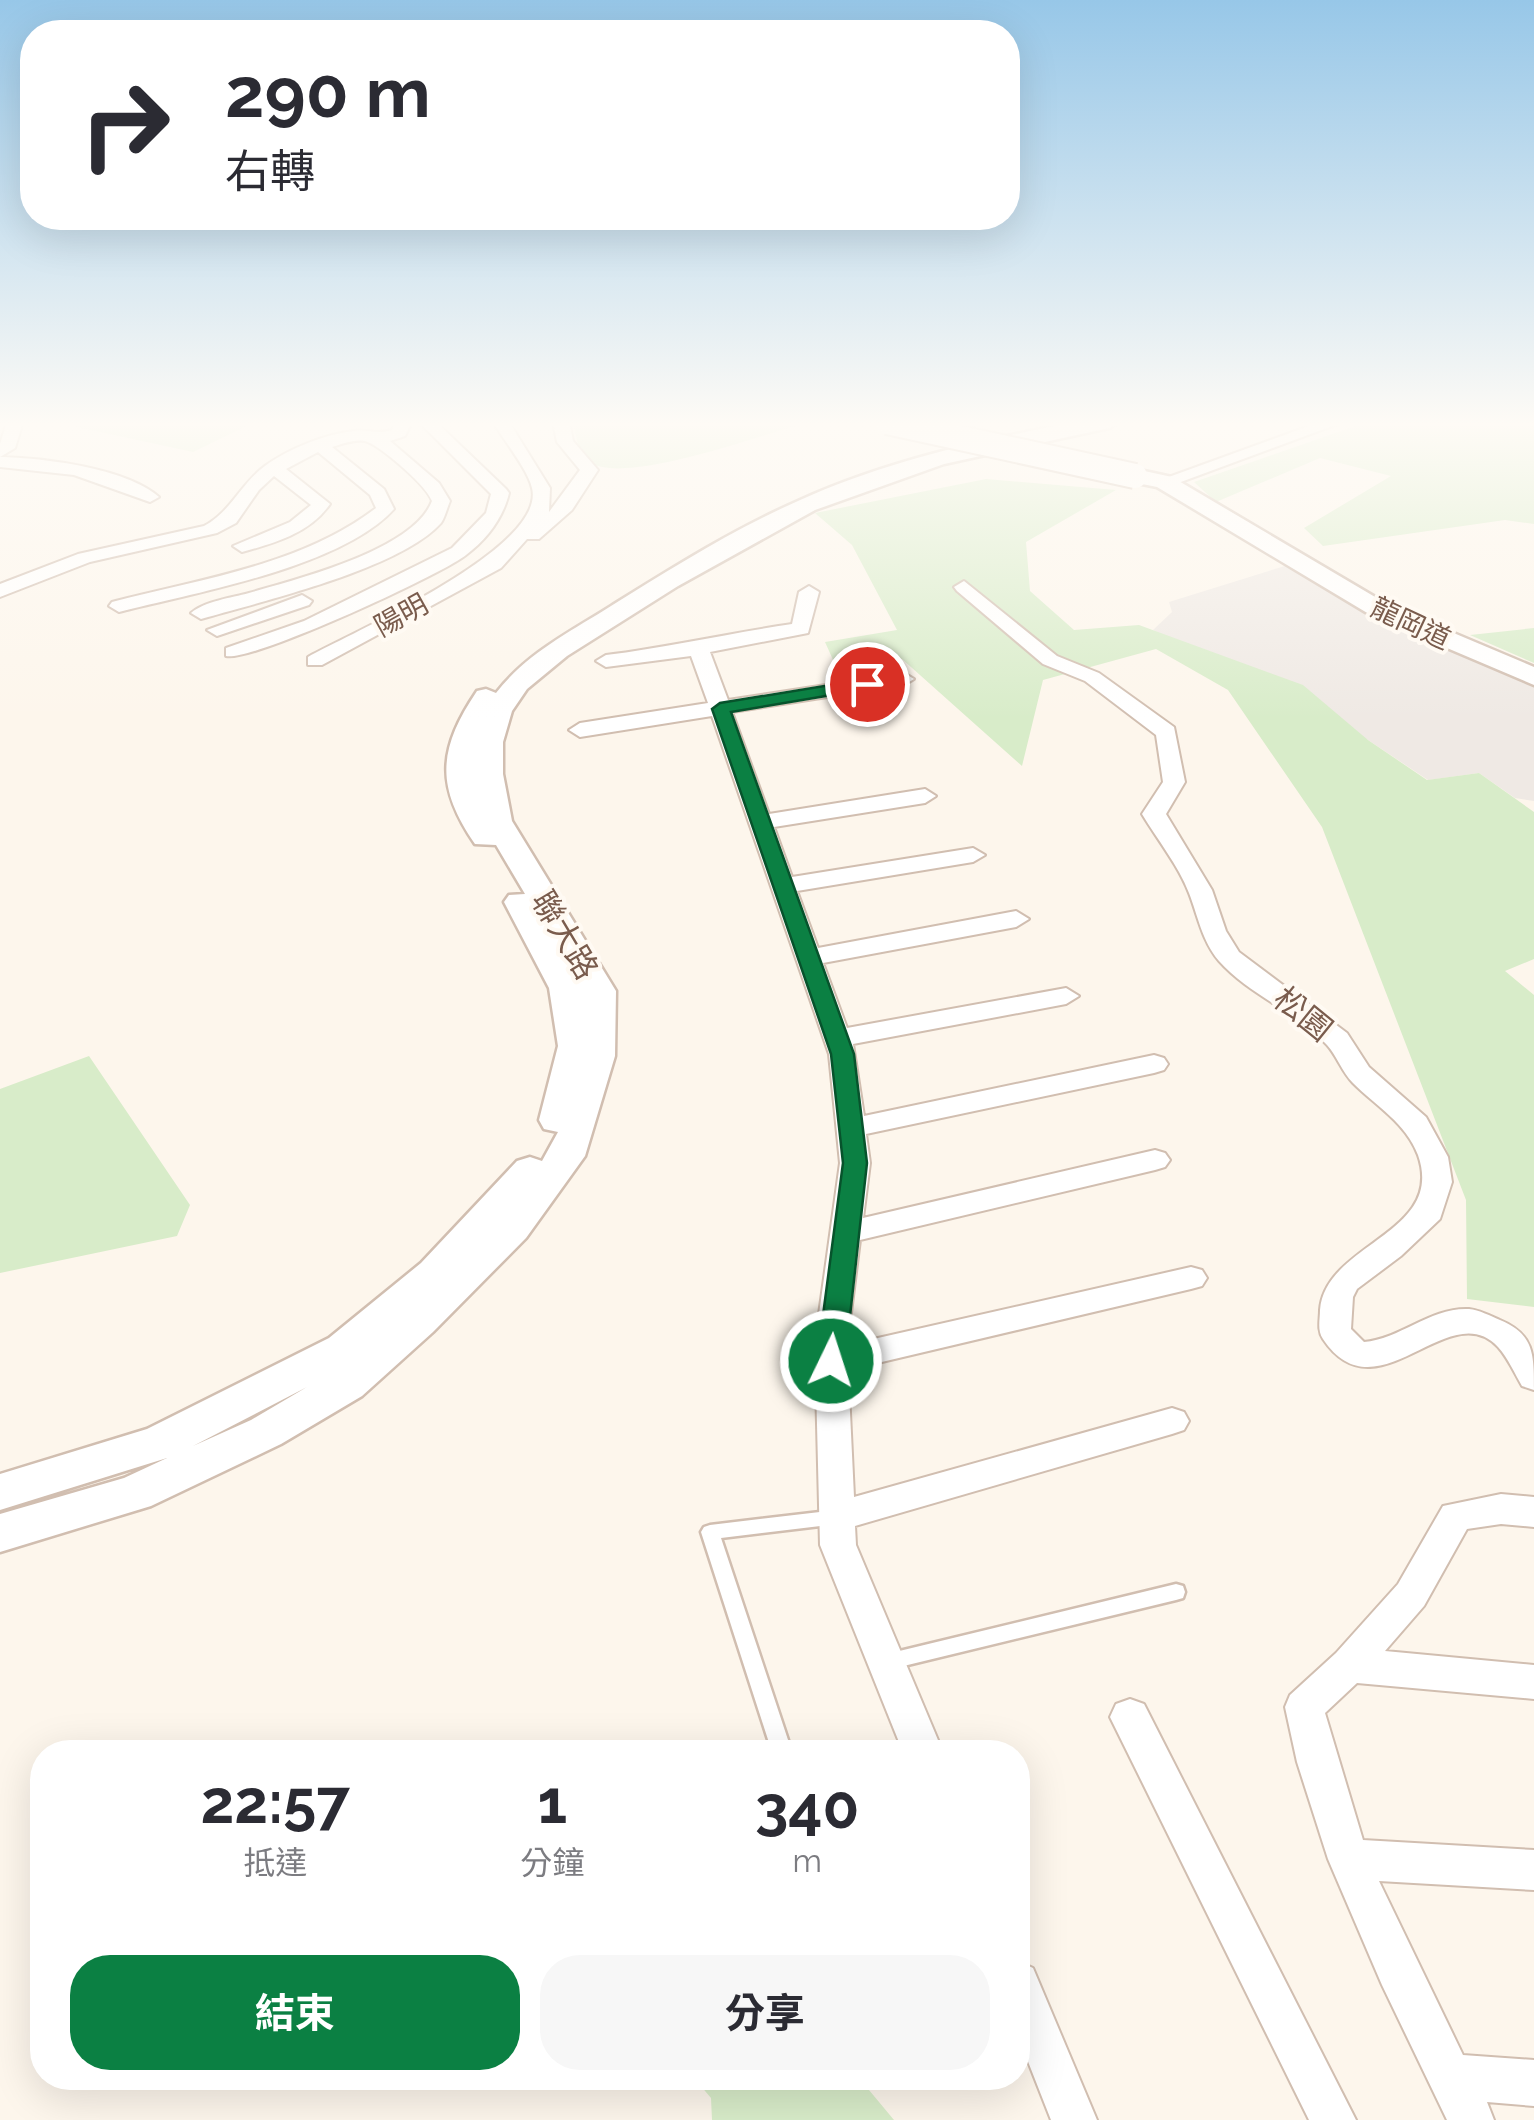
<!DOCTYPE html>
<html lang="zh-TW">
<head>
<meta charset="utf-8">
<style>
  body { margin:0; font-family:Raleway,"Noto Sans TC",sans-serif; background:#f7f7f7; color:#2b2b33; height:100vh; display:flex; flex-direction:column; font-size:38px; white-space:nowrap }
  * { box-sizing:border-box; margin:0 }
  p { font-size:32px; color:#7c7c81 }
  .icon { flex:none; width:55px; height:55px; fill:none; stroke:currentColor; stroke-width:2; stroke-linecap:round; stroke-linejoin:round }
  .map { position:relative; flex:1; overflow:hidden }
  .drawer { position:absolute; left:30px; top:1740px; width:1000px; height:350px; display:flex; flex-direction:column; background:#fff; border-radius:40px; box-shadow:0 10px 40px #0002 }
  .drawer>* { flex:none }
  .top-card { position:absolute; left:20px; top:20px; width:1000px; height:210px; border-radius:40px; box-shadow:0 10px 40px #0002; background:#fff; color:#2b2b33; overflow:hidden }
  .pin { position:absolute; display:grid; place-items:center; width:85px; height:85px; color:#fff; margin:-42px; border:5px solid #fff; border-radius:50%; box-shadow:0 2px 10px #0007 }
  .me { position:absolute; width:110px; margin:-55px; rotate:4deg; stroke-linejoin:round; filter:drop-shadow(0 0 8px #0008) }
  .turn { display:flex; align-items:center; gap:35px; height:210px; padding:0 40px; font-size:45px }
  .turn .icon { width:130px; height:130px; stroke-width:2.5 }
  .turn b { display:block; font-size:70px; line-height:85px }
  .eta { display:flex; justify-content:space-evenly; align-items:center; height:170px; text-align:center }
  .eta b { font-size:60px; font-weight:700; line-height:70px }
  .primary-button { display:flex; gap:20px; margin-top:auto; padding:20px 40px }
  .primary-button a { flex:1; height:115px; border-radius:40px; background:#0b8043; color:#fff; font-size:40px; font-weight:700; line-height:115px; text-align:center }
  .primary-button a+a { background:#f7f7f7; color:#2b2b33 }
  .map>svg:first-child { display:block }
  .industrial { fill:#efe9e4 }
  .green { fill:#d8ecc9 }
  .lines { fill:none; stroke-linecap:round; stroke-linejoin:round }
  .service-casing { stroke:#d1beb0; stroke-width:5 }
  .minor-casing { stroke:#d1beb0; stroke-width:4 }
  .tertiary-casing { stroke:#d1beb0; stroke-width:5 }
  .service { fill:#fff; fill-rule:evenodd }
  .minor { fill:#fff; fill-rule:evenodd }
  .tertiary { fill:#fff; fill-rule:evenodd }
  .tertiary-bridge-casing { stroke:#d1beb0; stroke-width:28; stroke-linecap:butt }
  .tertiary-bridge { stroke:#fff; stroke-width:24 }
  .route { fill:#0b8043; stroke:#07532c; stroke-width:2.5 }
  .labels { text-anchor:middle; stroke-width:8; stroke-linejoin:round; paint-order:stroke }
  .far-street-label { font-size:28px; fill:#7a5c4d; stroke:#fffaf3 }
  .street-label { font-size:32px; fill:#7a5c4d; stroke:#fffaf3 }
</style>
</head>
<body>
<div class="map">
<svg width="1534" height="2120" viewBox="0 0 1534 2120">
  <rect width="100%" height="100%" fill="#fdf6ec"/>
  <path class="industrial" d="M1288 565 1534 684V801L1515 798 1479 773 1428 780 1368 740 1153 630 1172 612 1169 602Z"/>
  <path class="green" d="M54 422H255L193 452Z
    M573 422H809C761 435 643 479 598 466 578 460 577 439 573 422Z
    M1367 422H1534V524L1505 520 1323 546 1304 528 1391 476 1320 458 1216 502 1194 482Z
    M986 479 1116 490 1026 542 1030 591 1074 630 1139 625 1303 685 1368 740 1427 780 1479 773 1534 812V959L1505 971 1534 995V1307L1467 1299 1466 1200 1322 827 1228 690 1156 649 1043 680 1022 766 902 659 834 662 825 642 897 630 852 545 815 513Z
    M1534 628V663L1470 635Z
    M89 1056 190 1205 177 1236 0 1273V1089Z
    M694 2078H859L894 2120H712L711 2098Z"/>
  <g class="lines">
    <g class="service-casing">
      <path id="service" d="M837 1510 843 1512 846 1517 843 1522 837 1524 721 1538 792 1752H772L701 1532 704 1527 710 1525Z
        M1176 1584 1183 1586 1185 1592 1183 1598 1176 1600 887 1670 880 1668 877 1662 880 1656 887 1654Z"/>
    </g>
    <g class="minor-casing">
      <path id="minor" d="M7 422H23L15 448 0 457C44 458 126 468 159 497L150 502 74 475 0 467V444Z
        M396 422H412L405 436 390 441 439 483 450 501C447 508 445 517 441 523 401 568 267 600 208 617L201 619 191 613C205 601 231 598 249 593 297 579 414 550 432 501 427 486 380 445 365 441 354 439 342 444 332 447L384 489 394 509C342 567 194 593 119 612L109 606 112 602C200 579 302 565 376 508L370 495 318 452 286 469 330 504C310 533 275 543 242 552L233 546 290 522 311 505 274 476 259 490 236 523 217 533 90 562 0 597V584L78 554 204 526C231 512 241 483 265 466 288 449 325 434 354 431 368 429 377 435 392 430Z
        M419 422H436L506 489 509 493C503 518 487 539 466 555 441 575 252 662 226 656V648L304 621 452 548 486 513 491 494Z
        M493 422H509L550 488 549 512 580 470 557 442 553 422H569L573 441 598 470 572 510 539 539H527L501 568 322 665H308V657C353 632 547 548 532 488 528 470 503 439 493 422Z
        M1320 422H1343L1170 486 1155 482Z
        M964 581 1057 656 1099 673 1174 727 1185 782 1166 814 1212 890 1226 931 1239 952 1347 1033 1369 1067 1426 1117 1448 1157 1452 1182 1440 1219 1401 1256 1357 1289 1353 1297 1351 1329 1364 1342C1400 1339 1431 1307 1469 1309 1479 1310 1491 1316 1500 1320 1534 1334 1534 1354 1534 1390L1522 1386C1515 1374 1508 1358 1498 1347 1449 1294 1377 1420 1323 1339 1317 1330 1320 1320 1320 1310 1325 1243 1446 1234 1418 1155 1406 1123 1376 1106 1353 1083 1342 1072 1337 1056 1327 1045 1297 1012 1249 995 1219 961 1202 941 1198 916 1189 893 1178 865 1157 839 1142 814L1163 782 1156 735 1085 681 1043 664 957 591 954 587Z
        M809 586 819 592 808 633 710 652 728 700 904 673 914 679 904 685 732 712 769 814 925 789 936 796 925 803 774 827 792 877 973 848 985 855 973 862 797 891 818 948 1016 911 1029 919 1016 927 823 963 847 1028 1066 988 1079 996 1066 1004 853 1044 864 1116 1154 1055 1164 1058 1168 1064 1164 1070 1154 1073 866 1134 870 1163 863 1218 1155 1150 1165 1153 1170 1160 1165 1167 1155 1170 860 1240 847 1345 1191 1267 1202 1270 1207 1278 1202 1286 1191 1289 848 1370 854 1497 1172 1408 1184 1412 1189 1421 1184 1430 1172 1434 855 1526 856 1545 943 1752H903L820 1545 815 1343 840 1163 829 1054 712 716 580 737 569 730 580 723 708 703 691 656 606 667 596 661 606 655C669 647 730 633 792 624L799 592Z
        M302 595 312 601 309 605 217 636 207 630Z
        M1501 1494 1534 1497V1527L1501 1524 1467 1529 1424 1606 1385 1651 1534 1665V1699L1357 1683 1325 1713 1363 1840 1534 1850V1890L1379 1881 1463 2055 1534 2060V2106L1487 2102 1494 2120H1447L1382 1985 1328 1859 1297 1762 1285 1707 1290 1695 1336 1653 1398 1584 1443 1506Z
        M1130 1699 1144 1704 1356 2120H1309L1110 1717 1116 1704Z
        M1018 1961 1033 1968 1097 2120H1051L1018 2036Z"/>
    </g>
    <g class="tertiary-casing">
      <path id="tertiary" d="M1076 422H1119L1109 428 944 464 815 510 678 586 567 656 527 689 512 711 503 742V774L512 821 616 991 615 1056 585 1156 526 1238 433 1332 362 1396 281 1444 151 1506 0 1552V1514L124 1478 167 1458 0 1510V1474L147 1429 329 1338 421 1263 517 1161 530 1157 542 1161 558 1132 544 1129 539 1120 558 1046 549 988 504 902 509 895 525 894 496 845 475 844C435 786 438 749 477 691L486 689 496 693C527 653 570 632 611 606 672 568 732 530 798 501 886 461 981 440 1076 422ZM307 1387 251 1420 193 1446Z
        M1135 469 1172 477 1392 607 1534 667V685L1374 617 1157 487 1127 481 1124 476 1127 471Z"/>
    </g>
    <use href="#service" class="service"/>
    <use href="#minor" class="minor"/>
    <use href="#tertiary" class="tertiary"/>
    <g class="tertiary-bridge-casing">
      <path id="tertiary-bridge" d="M887 422 1135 476"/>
    </g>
    <use href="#tertiary-bridge" class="tertiary-bridge"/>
  </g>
  <linearGradient id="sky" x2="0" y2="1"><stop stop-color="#97c7e8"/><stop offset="0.59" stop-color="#fefbf6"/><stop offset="1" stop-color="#fefbf6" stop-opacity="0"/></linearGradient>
  <rect width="1534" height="719" fill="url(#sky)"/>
  <path class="route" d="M867 679 876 684 873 688 731 712 854 1054 867 1163 845 1361 841 1368 831 1371 821 1368 817 1361 843 1163 831 1054 712 709 720 703Z"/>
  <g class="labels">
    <g class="far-street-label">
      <text transform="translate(401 615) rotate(-29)" y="10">陽明</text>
      <text transform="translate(1411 623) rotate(25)" y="10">龍岡道</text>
    </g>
    <g class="street-label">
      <text transform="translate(565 935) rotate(59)" y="11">聯大路</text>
      <text transform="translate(1303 1014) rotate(39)" y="11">松園</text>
    </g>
  </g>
</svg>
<div class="pin" style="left:867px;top:684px;background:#d93025"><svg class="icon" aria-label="arrive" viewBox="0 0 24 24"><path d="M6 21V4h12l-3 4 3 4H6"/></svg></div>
<svg class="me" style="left:831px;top:1361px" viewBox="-20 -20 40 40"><circle r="17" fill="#0b8043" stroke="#fff" stroke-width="3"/><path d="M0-11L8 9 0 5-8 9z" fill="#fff"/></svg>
<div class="top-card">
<div class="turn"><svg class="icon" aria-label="right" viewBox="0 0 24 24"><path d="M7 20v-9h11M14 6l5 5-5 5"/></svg><div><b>290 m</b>右轉</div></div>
</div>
<section class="drawer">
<div class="eta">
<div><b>22:57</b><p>抵達</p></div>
<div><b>1</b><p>分鐘</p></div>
<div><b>340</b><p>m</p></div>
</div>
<div class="primary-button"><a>結束</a><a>分享</a></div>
</section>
</div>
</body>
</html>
